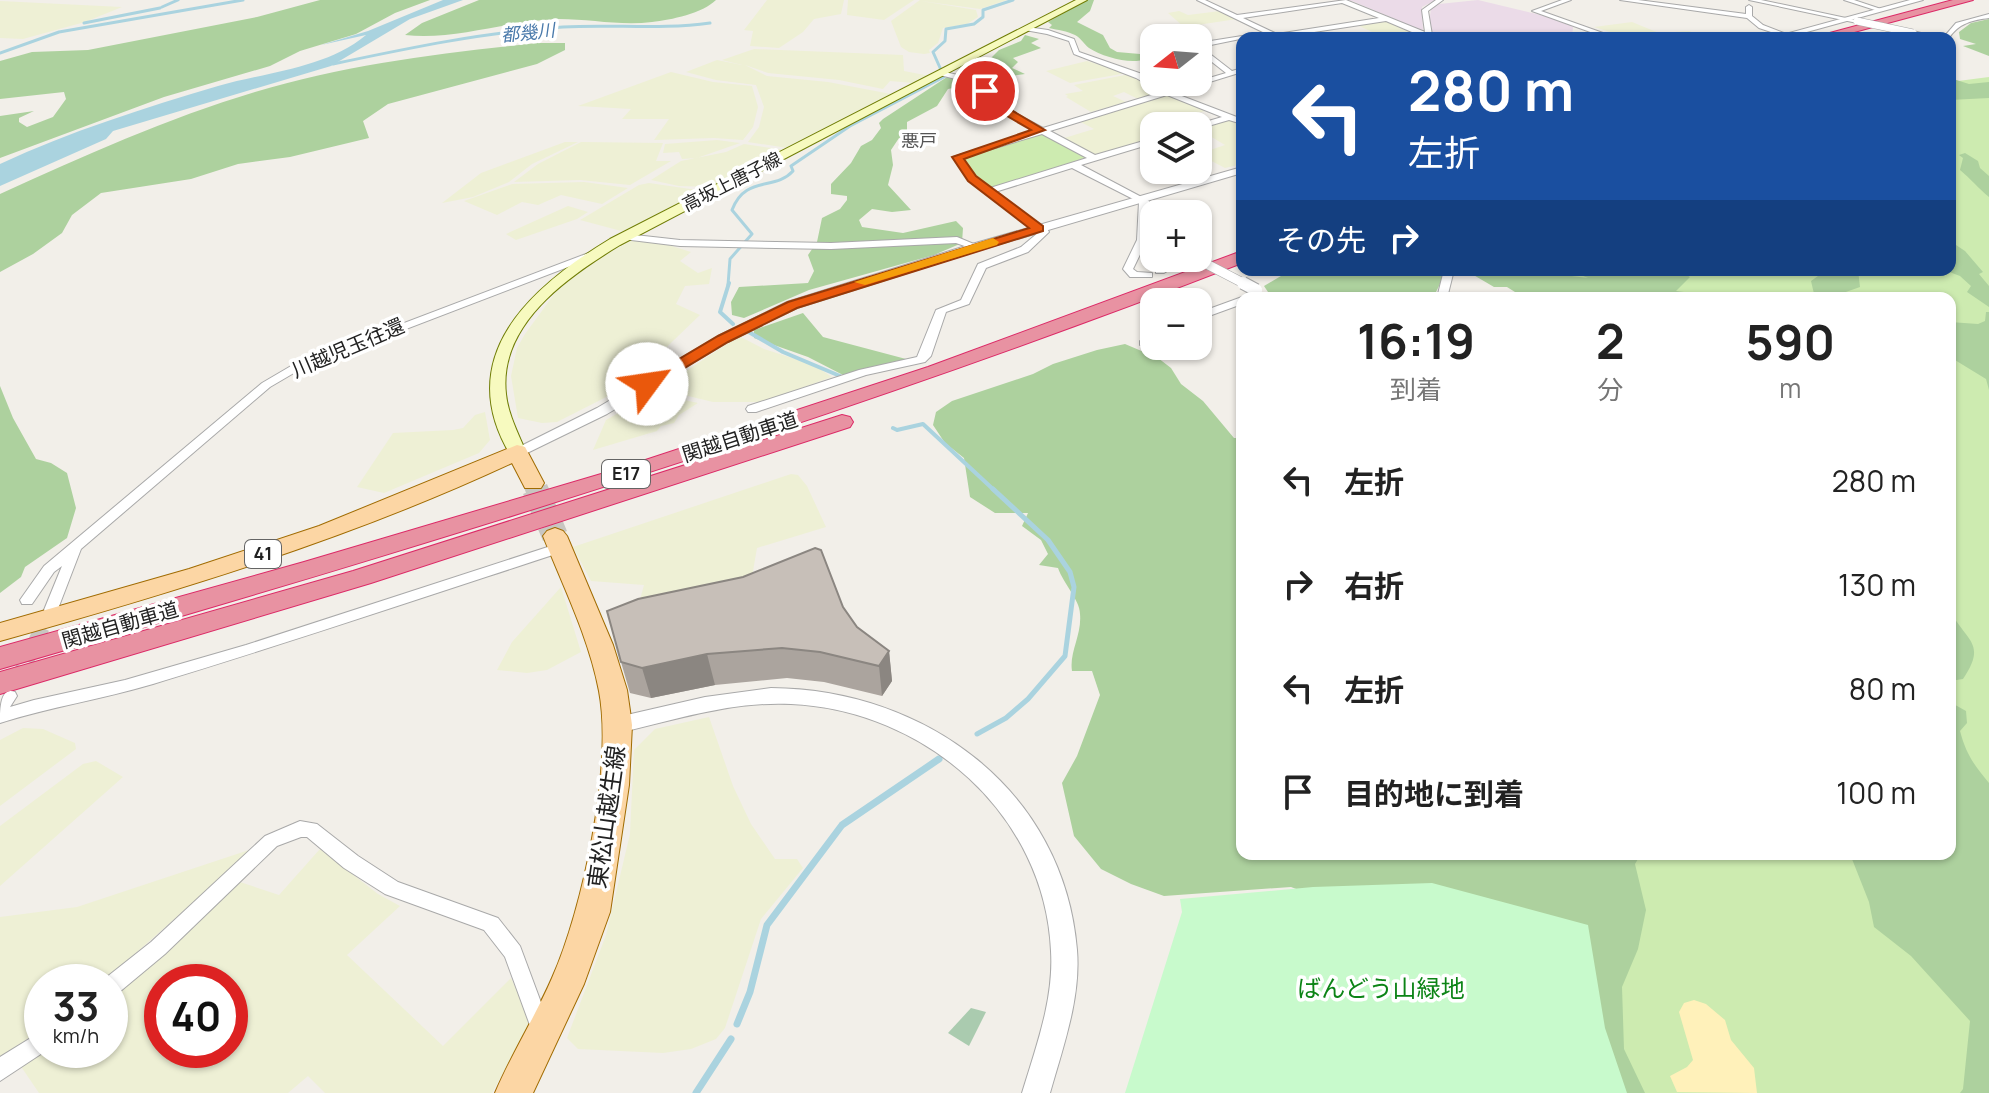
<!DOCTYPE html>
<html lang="ja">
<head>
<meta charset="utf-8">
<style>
  body { margin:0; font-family:Manrope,"Noto Sans JP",sans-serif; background:#f6f6f6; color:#222; height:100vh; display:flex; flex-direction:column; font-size:30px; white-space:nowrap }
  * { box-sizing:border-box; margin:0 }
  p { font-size:26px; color:#767676 }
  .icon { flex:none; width:44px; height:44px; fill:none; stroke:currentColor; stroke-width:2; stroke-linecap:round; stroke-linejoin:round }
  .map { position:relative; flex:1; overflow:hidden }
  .panel { position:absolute; left:1236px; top:292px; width:720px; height:568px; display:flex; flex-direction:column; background:#fff; border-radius:16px; box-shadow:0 2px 6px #0004 }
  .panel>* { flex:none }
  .hud { position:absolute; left:1236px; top:32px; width:720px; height:244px; border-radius:16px; box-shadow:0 2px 6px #0004; background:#1a4fa0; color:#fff; overflow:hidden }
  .needle { width:52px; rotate:253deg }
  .buttons { position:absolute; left:1140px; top:24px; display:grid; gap:16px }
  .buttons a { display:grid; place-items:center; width:72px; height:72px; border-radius:16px; background:#fff; box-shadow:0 2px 6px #0004; font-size:40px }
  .speed { position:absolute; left:24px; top:964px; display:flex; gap:16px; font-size:40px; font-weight:700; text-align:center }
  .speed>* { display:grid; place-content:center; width:104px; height:104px; border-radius:50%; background:#fff; box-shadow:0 2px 6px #0004; line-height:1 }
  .speed small { font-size:20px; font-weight:400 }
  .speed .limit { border:12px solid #d22; background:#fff; color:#111 }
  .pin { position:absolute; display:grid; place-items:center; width:68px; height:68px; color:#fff; margin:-34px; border:4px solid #fff; border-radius:50%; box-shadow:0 2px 8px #0007 }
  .me { position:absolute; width:88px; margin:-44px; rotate:59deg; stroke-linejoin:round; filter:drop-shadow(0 0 6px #0008) }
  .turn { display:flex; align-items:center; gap:28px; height:168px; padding:0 40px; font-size:36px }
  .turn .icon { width:104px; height:104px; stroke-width:2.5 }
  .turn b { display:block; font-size:56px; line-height:68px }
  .then { display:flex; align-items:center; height:76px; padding:0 40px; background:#0003; gap:16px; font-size:30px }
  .eta { display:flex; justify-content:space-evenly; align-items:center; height:136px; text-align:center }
  .eta b { font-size:48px; font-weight:700; line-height:56px }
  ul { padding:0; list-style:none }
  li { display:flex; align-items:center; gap:24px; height:104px; padding:0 40px }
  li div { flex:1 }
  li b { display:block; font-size:30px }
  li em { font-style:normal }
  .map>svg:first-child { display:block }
  .industrial { fill:#ebdbe8 }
  .farmland { fill:#eef0d5; fill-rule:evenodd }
  .grass { fill:#cdebb0 }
  .forest { fill:#add19e }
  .sand { fill:#fff1ba }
  .cemetery { fill:#aacbaf }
  .park { fill:#c8facc }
  .water { fill:#aad3df }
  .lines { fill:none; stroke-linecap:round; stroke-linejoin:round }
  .stream-far3 { stroke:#aad3df; stroke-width:3 }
  .stream-far2 { stroke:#aad3df; stroke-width:4 }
  .stream-far1 { stroke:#aad3df; stroke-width:5 }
  .stream { stroke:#aad3df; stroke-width:7 }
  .minor-tunnel { stroke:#c8c6c1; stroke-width:15; stroke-dasharray:15 7; stroke-linecap:butt }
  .primary-tunnel-far1 { stroke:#c8c6c1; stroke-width:20; stroke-dasharray:20 10; stroke-linecap:butt }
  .primary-tunnel { stroke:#c8c6c1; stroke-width:26; stroke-dasharray:26 13; stroke-linecap:butt }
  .minor-casing { stroke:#a9a9a9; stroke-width:2 }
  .tertiary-casing { stroke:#a9a9a9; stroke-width:2 }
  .secondary-casing { stroke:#707d05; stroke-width:2 }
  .primary-casing { stroke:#a06b00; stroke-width:2 }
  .motorway-casing { stroke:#dc2a67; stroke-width:2 }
  .minor { fill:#fff; fill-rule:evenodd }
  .tertiary { fill:#fff; fill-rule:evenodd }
  .secondary { fill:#f7fabf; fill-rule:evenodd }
  .primary { fill:#fcd6a4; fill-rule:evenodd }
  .motorway { fill:#e892a2; fill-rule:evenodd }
  .minor-bridge-far2-casing { stroke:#a9a9a9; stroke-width:8; stroke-linecap:butt }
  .minor-bridge-far1-casing { stroke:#a9a9a9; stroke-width:10; stroke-linecap:butt }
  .minor-bridge-casing { stroke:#a9a9a9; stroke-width:14; stroke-linecap:butt }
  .minor-bridge-far2 { stroke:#fff; stroke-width:7 }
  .minor-bridge-far1 { stroke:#fff; stroke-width:9 }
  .minor-bridge { stroke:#fff; stroke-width:12 }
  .wall { fill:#aba49e }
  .shaded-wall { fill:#8b8681 }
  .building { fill:#c7bfb8; stroke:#8b8681; stroke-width:2 }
  .route { fill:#ea580c; stroke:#983908; stroke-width:2 }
  .slow { fill:#f59e0b }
  .labels { text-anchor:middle; stroke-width:7; stroke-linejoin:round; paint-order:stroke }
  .far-water-label { font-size:18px; font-style:italic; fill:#4a7aab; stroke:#fff }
  .far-neighbourhood-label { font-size:18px; fill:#555; stroke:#fff }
  .far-street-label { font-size:18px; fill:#222; stroke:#fff }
  .shield { fill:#fff; stroke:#646464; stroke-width:2 }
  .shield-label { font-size:18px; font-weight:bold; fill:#222 }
  .street-label { font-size:20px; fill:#222; stroke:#fff }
  .near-street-label { font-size:24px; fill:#222; stroke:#fff }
  .near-park-label { font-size:24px; fill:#0c8416; stroke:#fff }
</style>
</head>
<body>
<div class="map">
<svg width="1989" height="1093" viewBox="0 0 1989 1093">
  <rect width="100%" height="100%" fill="#f2efe9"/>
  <path class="industrial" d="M1331 0H1436L1422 7 1423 31 1352 1Z
    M1478 0 1561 20 1573 27 1572 38 1435 37 1429 25 1431 8 1439 4Z"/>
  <path class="farmland" d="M767 0H844L841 14 814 19 803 32 779 48 750 46 753 31 744 30Z
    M848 0H914L884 20 847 15Z
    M920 0H1007L980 9 921 1 976 10 978 17 967 24 943 28 938 43 929 50 930 53 924 54 909 52 901 47 891 21Z
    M0 1 122 7 85 22 23 39 0 38Z
    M1179 11 1188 15 1220 11 1237 19 1184 27 1168 13Z
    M1384 20 1424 36V37L1385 38 1355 24Z
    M1632 22 1659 33 1689 31 1706 38H1633L1630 34 1620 35 1594 27Z
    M754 49 903 55 904 71 930 76 914 83 890 81 883 89 839 80 768 73 745 65 767 76 828 82 891 94 788 148 748 142 759 127 764 107 756 85 716 80 686 72 717 60 742 65 722 60Z
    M1087 61 1127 73 1070 83 1046 71Z
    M671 72 713 82 752 86 758 107 753 127 743 140 714 138 654 140 669 119H622L631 109 578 106Z
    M1130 74 1161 92 1138 99 1124 92 1113 96 1126 102 1091 112 1066 97 1068 96 1065 94 1083 91 1074 85Z
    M1166 94 1205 111 1157 124 1160 126H1154V138L1097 155 1061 139 1094 129 1079 121Z
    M1231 119 1242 124V164L1225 168 1198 154 1225 145 1198 129Z
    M717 140 740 143 697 158 682 159 679 152 663 153 665 144Z
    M565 142H578L532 164 509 182 473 197 442 203 481 173Z
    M581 142 663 143 656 161H671L630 185 580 180 514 182 538 164Z
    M744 144 785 150 713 187 679 186 651 180 681 161 726 152Z
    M584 182 628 188 602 204 561 195 538 205 522 202 497 215 464 201 512 184Z
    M649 183 704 191 625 232 580 220 639 185Z
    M568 206 588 212 577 219 516 240 506 234Z
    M629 240 662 243 691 252 680 261 698 273 712 268 709 284 685 286 676 304 700 315 624 388 557 422 542 423 518 418 511 376 517 348 525 334 555 293 583 268Z
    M739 336 764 349 814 365 832 377 762 402H713L659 389Z
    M653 393 698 403 679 415 674 423 661 426 657 431 593 450 606 420Z
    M485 412 490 440 479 453 384 493 357 487 393 433 453 430 463 428 475 415Z
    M791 474 798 475 807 486 826 527 757 548 748 600 633 625 644 585 591 581 573 547Z
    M561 587 581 652 547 670 527 673 497 670 512 642Z
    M709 717 733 786 751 824 775 859H797L803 868 761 919 725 1028 716 1039 691 1049 663 1053 578 1049 567 1038 606 935 630 834 634 750 655 729Z
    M23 728 43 729 75 743 76 749 0 806V740Z
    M96 761 123 777 0 886V826L83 764Z
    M255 848 103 982H42V1028L0 1059V917L77 907Z
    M320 849 378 894 400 906 347 955 443 1046 511 978 531 1022 492 1093H325L308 1076 288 1093H39L20 1065 42 1050H110V995L234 880 279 895ZM162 982H230V1050H162Z"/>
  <path class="grass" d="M1989 77V1093H1627L1575 854H1950V298H1555L1562 270H1950V79L1958 81Z
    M1040 133 1088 157 991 188 971 173 963 161 967 157Z"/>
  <path class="forest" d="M320 0H430L395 13 356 34 300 51 270 66 164 97 0 158V116L34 111 19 118V122L27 127 53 117 66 99 64 92 0 99V61L32 52 88 50 257 17Z
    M479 0H716C703 13 671 20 652 22 621 26 590 19 559 19 508 20 455 41 405 35L422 23Z
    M1086 0H1094L1090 11 1077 22 1103 35 1110 48 1117 52 1140 54 1146 59C1131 65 1103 57 1089 48 1084 44 1081 38 1075 35 1067 31 1058 30 1049 28L1052 25 1048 22Z
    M1989 19V56L1963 46 1976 44 1960 39 1959 32 1971 23Z
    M1025 35 1039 39 1031 43 1041 48 1013 58 1018 62 1012 68 1025 74 1001 77 1008 97 993 102 989 97 991 86 980 69 999 50 1021 41Z
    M538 43H565V50L537 64 388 104 363 121 369 138 290 157 238 164 191 179 101 193 72 215 62 233 33 254 0 272V194C83 156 168 118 255 92 348 64 443 53 538 43Z
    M947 77 977 83 948 89 937 106 907 122V136L899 138 891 150 893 165 888 185 911 210 892 212 872 209 859 220 862 227 903 233 956 221 963 228 962 243 934 255 809 290 744 318 732 315 731 302 739 287 808 283 814 271 808 255 817 242 822 218 840 209 847 200V196L831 194V184L851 163 861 146 872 140 881 128 879 123 883 119Z
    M1950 78 1969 84 1989 82V98L1950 100Z
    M1965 153 1978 161 1980 168 1989 176V197C1978 188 1971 179 1960 170L1963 158 1959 155Z
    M1950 241 1965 251 1983 272 1979 274 1989 286V307L1967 292 1971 286 1960 276 1944 270H1950Z
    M1291 270H1445L1446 272 1433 298H1399L1364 292 1363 298H1263L1268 292 1264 286Z
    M1465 270H1521L1588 278 1569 270H1617L1629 275C1647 266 1673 267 1690 277L1676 291 1692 293 1697 298H1510L1515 292 1507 287H1494Z
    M1814 270H1858L1860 287 1843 293 1847 298H1815L1811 281 1818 276Z
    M1986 312H1989V390L1986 379 1950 357V322L1978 324 1985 321Z
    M803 313 823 337 906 359 843 375 808 357 754 338V330Z
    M1125 344 1158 358 1171 368 1181 384 1203 401 1234 438H1242V854H1641L1635 864 1646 910 1638 949 1622 987 1624 1049 1645 1093H1473L1371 917 1291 887 1164 896 1131 884 1101 869 1074 836 1062 783 1077 756 1100 695 1092 671H1072C1069 652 1082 635 1080 614 1080 600 1063 583 1058 568L1039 565 1048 554 1041 540 1022 526 1028 513H995L970 497 964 458 945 443 933 425 936 412 952 401 1033 374 1053 364 1097 350Z
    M0 386 13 418 36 459 51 463 67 473 76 508 67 538 25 567 21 577 0 593Z
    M1950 611C1967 642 1987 643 1963 679L1950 681Z
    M1950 702 1966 711 1967 723 1960 731C1966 754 1974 765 1989 783V1093H1960L1963 1089 1970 1021 1911 956 1874 927 1869 902 1850 854H1950Z"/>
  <path class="sand" d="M1694 1000 1706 1004 1725 1020 1731 1040 1754 1068 1757 1093 1677 1092 1670 1076 1687 1067 1693 1060 1679 1012 1684 1003Z"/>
  <path class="cemetery" d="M971 1008 986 1012 969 1046 948 1033Z"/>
  <path class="park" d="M1432 883 1588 925 1605 1028 1627 1093H1125L1182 912 1180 899 1313 887Z"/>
  <path class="water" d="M443 0H463L410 19 331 66 113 131 106 139 0 186V164C71 131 144 108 218 86 267 72 327 68 366 35L321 45 368 31Z"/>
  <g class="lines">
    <path class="stream-far3" d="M162 7 178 0
      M84 23 160 8
      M0 53 59 32 243 0
      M333 64C409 48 485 32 563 27 612 24 661 30 710 23
      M941 70 933 52 945 41 946 29 974 24 983 17V10L1013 0
      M728 285 730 259 752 234 732 210C745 175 775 191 793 171L791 166 850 126 944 77"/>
    <path class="stream-far2" d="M729 283 720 312 733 324
      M747 331 783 352 840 376
      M893 428 897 430 923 424 995 491"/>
    <path class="stream-far1" d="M977 734 1006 718 1028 699 1065 656 1074 587 1070 572 1048 540 993 489"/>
    <path class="stream" d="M737 1024 750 992 767 925 842 825 939 759
      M696 1093 731 1039"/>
    <path class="minor-tunnel" d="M17 681 49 613"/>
    <path class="primary-tunnel-far1" d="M533 483 536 491"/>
    <path class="primary-tunnel" d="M535 489 555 536"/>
    <g class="minor-casing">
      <path id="minor" d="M1197 0H1205L1237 15 1346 0 1425 32 1422 10 1436 0H1443L1428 11 1432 35 1436 38H1426L1386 21 1275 38ZM1342 3 1379 18 1277 34 1243 18Z
        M1562 0H1571L1541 11 1617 38H1607L1532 11Z
        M1620 0H1638L1746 14V7L1749 5 1752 7V16L1763 25 1789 35 1786 37 1759 28 1747 18Z
        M1749 0H1761L1860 21 1857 23Z
        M1844 0H1854L1881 9 1878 11Z
        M1989 14V18C1973 20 1959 23 1949 38H1943L1956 23Z
        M1027 27 1048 30 1074 39 1079 52 1142 74 1169 90 1226 73 1198 51V43L1242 36 1245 38 1201 47 1232 71 1242 68V72L1174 93 1242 119V124L1229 120 1198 129V126L1195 125 1222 117 1167 95 1050 131 1095 155 1154 138V143L1081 165 1149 201 1147 240 1133 269 1137 272 1152 273V277H1130L1123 269 1137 240 1139 202 1072 168 995 192 1039 225H1045L1049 232 1028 252 986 268 969 304 946 312 931 356 925 362 866 375 756 412H748L746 409 748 406 859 370 917 357 936 310 961 300 978 264 1021 247 1039 232 1035 231 969 181 953 157 1036 130 989 106 981 96 979 85 940 75V71L985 81 989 86V96L995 102 1043 128 1161 92 1136 78 1074 54 1069 41 1047 34 1025 30ZM1042 134 1087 158 990 188 975 177 962 158Z
        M1913 31 1937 37 1938 38 1911 34Z
        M1154 55V66L1147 58Z
        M626 234 680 240 831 243 957 237 981 247 976 250 956 243 831 249 680 246 623 239V235Z
        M599 249 602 250V254L299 370 270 387 81 549 56 614H46L44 610 62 566 54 572 32 604H22L20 600 44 566 262 383 291 366Z
        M1175 258H1187L1164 273H1156V269Z
        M1444 270H1454L1447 298H1437Z
        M1242 297 1246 298H1242V304L1198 320V313Z
        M1154 333V341L1148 345H1140V341Z
        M560 543 565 545 567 548 565 551C428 596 291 642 153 684 103 699 50 707 0 723 0 710 0 686 15 692L17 696 10 707 34 700 125 680 246 645Z
        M300 821 317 824 358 856 398 882 498 918 520 946 552 1032 549 1039 542 1042 535 1039 505 957 484 930 385 894 344 868 307 837H301L277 846 165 954 117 994 110 997V982H102L103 980 151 942 265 836Z
        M42 1031V1050H47L0 1081V1057Z"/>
    </g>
    <g class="tertiary-casing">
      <path id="tertiary" d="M1910 0H1923L1785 38H1771Z
        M1242 167V173L980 250 797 308 728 342 607 414 523 455 517 457 509 452 597 408 718 336 787 302 972 244Z
        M771 688C925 689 1064 790 1077 950 1081 998 1063 1047 1050 1093H1022C1036 1047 1054 999 1051 951 1045 814 925 710 791 704 732 701 674 720 618 733L610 731 607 725 610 719 618 717 705 697Z"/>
    </g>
    <g class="secondary-casing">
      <path id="secondary" d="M1076 0H1087L620 245C569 276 498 324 506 394 508 414 518 433 526 452L517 457 511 456C451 357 531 287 610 239Z"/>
    </g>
    <g class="primary-casing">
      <path id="primary" d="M517 445 525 447 544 483 541 488H525L512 463C347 540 174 592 0 641V623L189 569 319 526Z
        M555 528 563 531 567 536 613 645 627 690 632 725 629 785 610 912 584 984 533 1093H495C512 1053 535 1017 552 978 583 909 613 765 599 691 589 638 563 586 543 536L547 531Z"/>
    </g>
    <g class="motorway-casing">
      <path id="motorway" d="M1953 0H1973L1832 38H1811Z
        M1242 251V263C835 421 419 548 0 669V647L304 562 618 469 928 367Z
        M842 415 850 417 853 422 850 427 371 583 0 694V672L353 571Z"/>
    </g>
    <use href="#minor" class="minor"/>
    <use href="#tertiary" class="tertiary"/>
    <use href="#secondary" class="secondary"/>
    <use href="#primary" class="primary"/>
    <use href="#motorway" class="motorway"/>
    <g class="minor-bridge-far2-casing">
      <path id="minor-bridge-far2" d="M1857 21 1913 33"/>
    </g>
    <g class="minor-bridge-far1-casing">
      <path id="minor-bridge-far1" d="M1195 258 1247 285"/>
    </g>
    <g class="minor-bridge-casing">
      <path id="minor-bridge" d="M1243 283 1256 290"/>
    </g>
    <use href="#minor-bridge-far2" class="minor-bridge-far2"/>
    <use href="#minor-bridge-far1" class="minor-bridge-far1"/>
    <use href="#minor-bridge" class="minor-bridge"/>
  </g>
  <path class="wall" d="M843 607 857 627 889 651 892 681 882 696 824 682 787 678 715 685 651 698 630 693 621 662Z"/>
  <path class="shaded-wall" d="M889 651 892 681 882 696 879 666Z
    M707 654 715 685 651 698 642 668Z"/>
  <path class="building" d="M815 548 821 550 843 607 857 627 889 651 879 666 820 652 782 648 707 654 642 668 621 662 607 611 638 599 743 577Z"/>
  <path class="route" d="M982 89H989L991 98 1045 130 964 159 976 176 1043 226V231L797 308 728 342 653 387H642V381L718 336 788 302 1029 228 968 181 952 157 1031 130 983 102Z"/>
  <path class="slow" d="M993 238 999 242 997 245 865 285 854 282Z"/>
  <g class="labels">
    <g class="far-water-label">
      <text transform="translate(528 33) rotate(-6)" y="6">都幾川</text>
    </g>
    <g class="far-neighbourhood-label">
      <text x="919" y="147">悪戸</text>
    </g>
    <g class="far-street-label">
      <text transform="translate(732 182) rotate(-27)" y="6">高坂上唐子線</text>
    </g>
    <g class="shield">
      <rect x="602" y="460" width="48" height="28" rx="6"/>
      <rect x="245" y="540" width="36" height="28" rx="6"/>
    </g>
    <g class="shield-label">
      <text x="626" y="480">E17</text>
      <text x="263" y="560">41</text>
    </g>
    <g class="street-label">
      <text transform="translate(348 348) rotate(-23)" y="7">川越児玉往還</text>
      <text transform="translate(740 437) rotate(-18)" y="7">関越自動車道</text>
      <text transform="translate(120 625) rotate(-16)" y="7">関越自動車道</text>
    </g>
    <g class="near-street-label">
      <text transform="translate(607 817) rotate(-82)" y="8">東松山越生線</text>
    </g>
    <g class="near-park-label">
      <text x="1381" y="997">ばんどう山緑地</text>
    </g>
  </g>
</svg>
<div class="buttons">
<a><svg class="needle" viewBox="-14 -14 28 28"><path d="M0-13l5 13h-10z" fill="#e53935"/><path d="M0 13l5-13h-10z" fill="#767676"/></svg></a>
<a><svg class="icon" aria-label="layers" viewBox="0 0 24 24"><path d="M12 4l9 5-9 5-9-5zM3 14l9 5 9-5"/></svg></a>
<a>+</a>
<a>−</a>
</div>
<div class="speed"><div>33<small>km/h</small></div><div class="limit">40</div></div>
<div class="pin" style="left:985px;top:91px;background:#d93025"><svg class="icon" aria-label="arrive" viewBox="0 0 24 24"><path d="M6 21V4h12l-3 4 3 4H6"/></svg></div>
<svg class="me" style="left:647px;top:384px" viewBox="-20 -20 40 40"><circle r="19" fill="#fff"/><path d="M0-13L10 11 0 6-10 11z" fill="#ea580c"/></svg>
<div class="hud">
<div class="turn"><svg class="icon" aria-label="left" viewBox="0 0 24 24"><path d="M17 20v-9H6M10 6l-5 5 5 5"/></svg><div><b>280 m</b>左折</div></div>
<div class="then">その先<svg class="icon" aria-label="right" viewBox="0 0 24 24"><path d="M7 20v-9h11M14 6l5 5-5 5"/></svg></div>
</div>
<section class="panel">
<div class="eta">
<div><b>16:19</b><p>到着</p></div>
<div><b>2</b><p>分</p></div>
<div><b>590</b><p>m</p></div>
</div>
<ul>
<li><svg class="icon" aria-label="left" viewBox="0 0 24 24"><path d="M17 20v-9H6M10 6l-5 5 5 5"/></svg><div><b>左折</b></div><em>280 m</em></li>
<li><svg class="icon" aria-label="right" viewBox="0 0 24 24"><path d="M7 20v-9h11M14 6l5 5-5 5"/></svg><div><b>右折</b></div><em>130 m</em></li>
<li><svg class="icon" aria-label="left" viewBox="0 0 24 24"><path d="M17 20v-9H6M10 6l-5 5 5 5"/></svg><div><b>左折</b></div><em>80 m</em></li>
<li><svg class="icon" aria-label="arrive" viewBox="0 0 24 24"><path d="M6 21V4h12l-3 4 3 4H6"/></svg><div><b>目的地に到着</b></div><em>100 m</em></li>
</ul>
</section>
</div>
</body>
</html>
